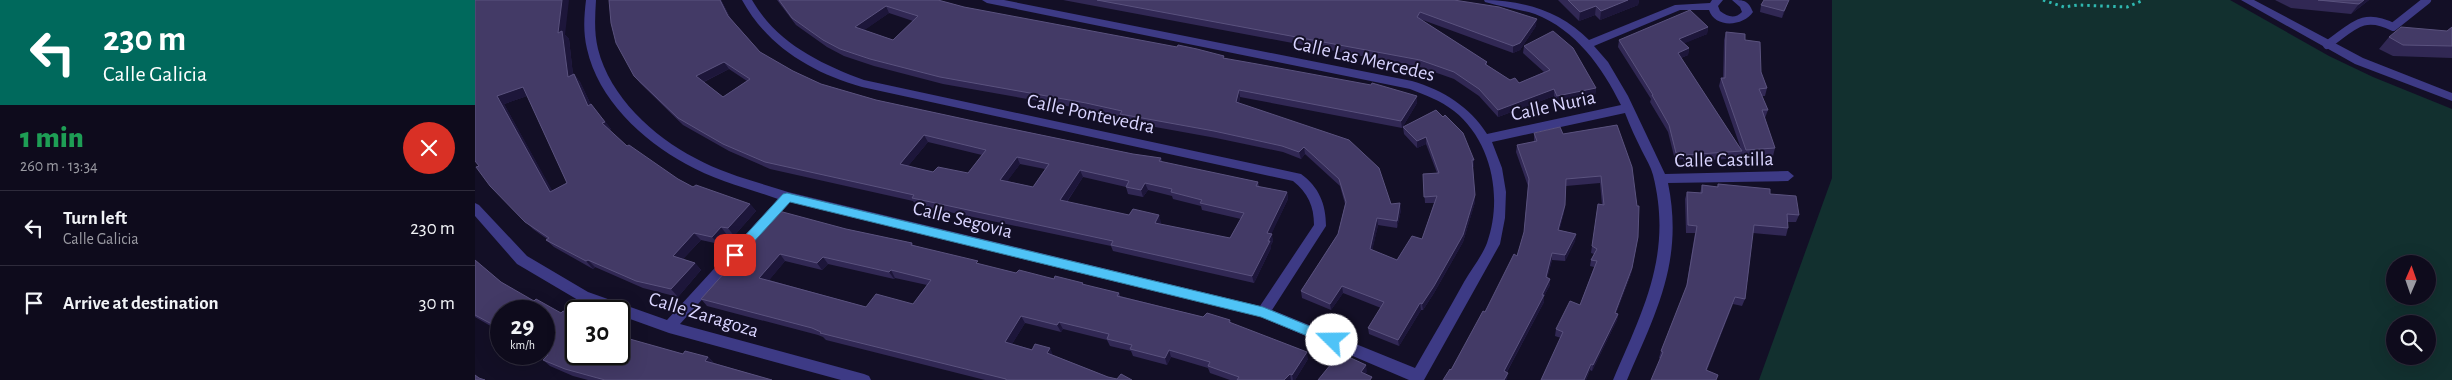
<!DOCTYPE html>
<html lang="en">
<head>
<meta charset="utf-8">
<style>
  body { margin:0; font-family:"Alegreya Sans",sans-serif; background:#1c1929; color:#f1f3f6; height:100vh; display:flex; flex-direction:column; font-size:19px; white-space:nowrap }
  * { box-sizing:border-box; margin:0 }
  p { font-size:16px; color:#9b9ba3 }
  .icon { flex:none; width:28px; height:28px; fill:none; stroke:currentColor; stroke-width:2; stroke-linecap:round; stroke-linejoin:round }
  .map { position:relative; flex:1; overflow:hidden }
  .drawer { display:flex; flex-direction:column; background:#0e0b1c; width:475px }
  .drawer>* { flex:none }
  .banner { background:#00695c; color:#fff; overflow:hidden }
  .needle { width:32px; rotate:2deg }
  .buttons { position:absolute; left:1911px; top:255px; display:grid; gap:10px }
  .buttons a { display:grid; place-items:center; width:50px; height:50px; border-radius:50%; background:#0e0b1c; box-shadow:0 5px 20px #0002,0 0 0 1px #2e2b3b; font-size:25px }
  .speed { position:absolute; left:15px; top:300px; display:flex; gap:10px; font-size:25px; font-weight:700; text-align:center }
  .speed>* { display:grid; place-content:center; width:65px; height:65px; border-radius:50%; background:#0e0b1c; box-shadow:0 5px 20px #0002,0 0 0 1px #2e2b3b; line-height:1 }
  .speed small { font-size:12px; font-weight:400 }
  .speed .limit { border:2px solid #111; border-radius:8px; background:#fff; color:#111 }
  .pin { position:absolute; display:grid; place-items:center; width:42px; height:42px; color:#fff; margin:-21px; border-radius:10px; box-shadow:0 2px 8px #0006 }
  .me { position:absolute; width:55px; margin:-28px; rotate:292deg; stroke-linejoin:round; filter:drop-shadow(0 0 4px #0008) }
  .turn { display:flex; align-items:center; gap:18px; height:105px; padding:0 20px; font-size:22px }
  .turn .icon { width:65px; height:65px; stroke-width:2.5 }
  .turn b { display:block; font-size:35px; line-height:42px }
  .round { display:grid; place-items:center; flex:none; width:52px; height:52px; border-radius:26px; background:#1c1929 }
  .headline { display:flex; align-items:center; justify-content:space-between; height:85px; padding:0 20px }
  h1 { font-size:30px; font-weight:800; line-height:38px; color:#1e9e55 }
  ul { padding:0; list-style:none }
  li { display:flex; align-items:center; gap:15px; height:75px; padding:0 20px; border-top:1px solid #2e2b3b }
  li div { flex:1 }
  li b { display:block; font-size:19px }
  li em { font-style:normal }
  main { display:flex; flex:1; min-height:0 }
  .map>svg:first-child { display:block }
  .green { fill:#12302f; fill-rule:evenodd }
  .lines { fill:none; stroke-linecap:round; stroke-linejoin:round }
  .path { stroke:#2fb8b0; stroke-width:3; stroke-dasharray:2.5 4; stroke-linecap:butt }
  .lane { stroke:#3d3a85; stroke-width:8 }
  .street { fill:#3d3a85; fill-rule:evenodd }
  .wall { fill:#312854; fill-rule:evenodd }
  .shaded-wall { fill:#1d163a }
  .building { fill:#433a66; stroke:#5a527e; fill-rule:evenodd }
  .route { fill:#4fc3f7; stroke:#337fa1 }
  .labels { text-anchor:middle; stroke-width:4; stroke-linejoin:round; paint-order:stroke }
  .street-label { font-size:20px; fill:#d9d4ff; stroke:#130f26 }
</style>
</head>
<body>
<main>
<section class="drawer">
<div class="banner">
<div class="turn"><svg class="icon" aria-label="left" viewBox="0 0 24 24"><path d="M17 20v-9H6M10 6l-5 5 5 5"/></svg><div><b>230 m</b>Calle Galicia</div></div>
</div>
<div class="headline"><div><h1>1 min</h1><p>260 m · 13:34</p></div><a class="round" style="background:#d93025;color:#fff"><svg class="icon" aria-label="close" viewBox="0 0 24 24"><path d="M6 6l12 12M18 6L6 18"/></svg></a></div>
<ul>
<li><svg class="icon" aria-label="left" viewBox="0 0 24 24"><path d="M17 20v-9H6M10 6l-5 5 5 5"/></svg><div><b>Turn left</b><p>Calle Galicia</p></div><em>230 m</em></li>
<li><svg class="icon" aria-label="arrive" viewBox="0 0 24 24"><path d="M6 21V4h12l-3 4 3 4H6"/></svg><div><b>Arrive at destination</b></div><em>30 m</em></li>
</ul>
</section>
<div class="map">
<svg width="1977" height="380" viewBox="0 0 1977 380">
  <rect width="100%" height="100%" fill="#130f26"/>
  <path class="green" d="M1357 0H1755L1854 56 1898 77 1977 109V380H1284L1357 178ZM1920 264H1952V296H1920ZM1920 324H1952V356H1920Z"/>
  <g class="lines">
    <path class="path" d="M1568 0 1589 7 1603 5 1652 7 1669 0"/>
    <path class="lane" d="M1852 45C1877 28 1887 11 1918 27L1952 0"/>
    <path class="street" d="M111 0H121C120 17 119 33 123 49 135 97 178 136 220 158 249 174 282 182 313 192L785 306 839 225C839 206 833 193 818 181L387 87C337 73 292 46 267 0H277C302 43 344 63 389 80L826 174C844 187 851 204 851 226L797 310 940 368C956 340 973 311 989 282 996 270 1007 256 1012 243 1028 198 1017 141 979 111 965 100 950 95 935 89L512 3 507 0H529L937 81C968 90 995 107 1012 134L1146 105C1127 67 1101 30 1060 14 1043 9 1027 7 1010 2L1009 0C1047 0 1086 11 1114 40L1200 5 1235 3 1237 0H1248L1243 6 1245 11C1253 17 1260 19 1267 12L1265 7 1257 0C1269 0 1273 0 1278 12 1269 26 1240 29 1234 10H1205L1119 46 1133 62 1153 96 1190 174 1313 171 1319 176 1313 181 1193 183C1209 261 1181 312 1152 380H1138C1168 310 1198 254 1178 175 1176 167 1171 159 1167 151 1161 139 1155 126 1150 113L1017 142 1027 168 1031 192 1030 218 1025 244 949 380H934L786 317 315 202 205 324 389 374 394 376 396 380H366L194 333 144 315V311H134L103 300 42 264 0 216V203L4 205 52 256 113 292 192 320 303 199C272 188 239 180 211 164 167 140 123 99 112 49 108 32 109 17 111 0Z
      M1766 0H1779L1888 58 1977 93V101L1880 64Z"/>
  </g>
  <path class="wall" d="M0 0 90 35 94 39 98 75 99 74 105 82 116 105 136 129 134 130 152 146 203 179 218 187 275 204 281 211 259 236 252 235 244 244 226 240 208 259 220 263 226 270 203 297 168 288 120 267 118 269 79 247 71 240 72 239 58 229 15 186 4 166ZM52 96 92 183 77 191 29 104Z
    M134 0H246L256 19 285 52 318 71 346 84 401 100 503 122 658 154 686 158 687 162 783 182 784 187 812 192 813 199 796 234 798 241 796 245V248L779 283 638 251 636 246 441 205 438 201 295 169 254 151 208 125 165 83 159 76ZM254 69 272 81 248 97 229 82ZM453 142 507 155 493 173 458 172 433 166ZM545 164 570 169 558 187 532 181ZM608 177 651 187 653 194 668 197 673 190 697 196 698 199 726 206 727 210 766 219 755 238 685 224 686 222 592 202Z
    M302 0H463L489 7 749 58 942 103 927 128 765 97 764 103 926 210 922 228 903 225 897 250 922 260 947 239 959 203H950L948 174 962 173 951 144 942 148 929 134 928 127 961 110 999 167H998L1000 202 988 242 959 293 948 310H946L924 346 894 334 893 328 906 308 868 293 856 310 827 298 826 291 863 234 870 204 865 186 830 154 826 159 808 152 741 138 647 121 646 117 614 110 468 84 399 66 369 56 352 47 321 25ZM414 13 438 21 418 40 389 30Z
    M588 0H980L1061 26 1045 50 1038 53 945 19 1012 62V65L1035 80 1044 83 1069 72 1048 53 1049 46 1121 88 1120 95 1082 103 1079 96 1023 117 1004 96 979 79 945 67Z
    M1083 0H1164L1163 5 1125 20 1120 15 1104 21Z
    M1314 0 1307 18 1285 12 1286 5Z
    M1800 0H1894L1876 14 1816 8Z
    M1233 27 1232 34 1209 43 1214 48 1213 55 1206 58 1266 149 1244 86 1246 78H1248L1249 40 1251 32 1270 40 1286 72 1292 88 1290 96H1287L1293 110 1290 118 1300 148 1298 156 1269 158 1267 153 1265 158 1209 162 1208 159 1200 160 1193 132 1175 102 1176 99 1143 47 1144 40Z
    M1977 27V58L1918 56 1904 49 1914 37 1972 31Z
    M1142 125 1163 237 1156 274 1141 313 1143 314 1142 320 1117 371 1115 370 1111 380H1066L1086 338 1080 336 1081 329 1105 305 1119 267 1115 266 1116 260 1119 254 1116 253 1123 204 1127 205 1125 183 1091 186 1089 212 1084 230 1101 234 1100 241 1090 261 1077 260 1072 278 1075 279V285L1069 296V302L1032 372V380H968L976 370 1042 256 1049 232 1053 186 1041 152 1042 145 1059 142V133L1088 134Z
    M1243 184 1295 194 1324 215 1321 222H1313V228L1311 236 1278 233 1270 299 1267 306 1258 304 1232 370 1184 358 1186 351 1211 288 1220 233H1211L1210 199 1212 192 1225 193 1227 185 1242 187Z
    M371 229 437 243 438 245 504 264 541 273 608 283 609 285 644 293 645 296 728 317 755 320 756 323 833 359 820 380H755L735 373 733 368 696 357 692 365 658 356 656 351 635 346 632 340 588 329 586 332 550 323 537 344 578 355 633 377 642 379 657 380H510L351 340 348 337 343 335 232 306 226 299 256 272 278 249 274 245ZM310 261 347 270 353 264 419 279 420 278 452 285 438 304 391 307 294 280Z
    M0 260 26 282 144 354V335L145 337 208 354 233 357 239 363 297 380H113L98 376 75 366 68 360 71 357 63 354H69V311H26V332L0 317Z"/>
  <path class="shaded-wall" d="M87 0H94L90 35 94 39 99 84 93 77 83 33Z
    M245 0H246L258 23 253 16Z
    M1153 0H1164L1163 5 1125 20 1126 11Z
    M1314 0 1307 18 1309 11Z
    M1889 0H1894L1876 14 1884 4Z
    M411 6 414 13 384 34 380 27Z
    M1121 6 1120 15 1104 21 1105 12Z
    M1062 19 1061 26 1045 50 1038 53V46Z
    M1233 27 1232 34 1203 46 1204 39Z
    M1214 48 1213 55 1201 60 1203 53Z
    M249 62 254 69 226 83 221 76Z
    M99 74 105 82 120 113 113 106Z
    M48 87 55 95 29 104 82 199 75 192 22 96Z
    M1121 88 1120 95 1082 103V96Z
    M1079 89V96L1023 117V110Z
    M764 90 765 97 762 109 761 102Z
    M942 96V103L927 128 926 121Z
    M116 104 136 129 133 131 127 123Z
    M449 135 453 142 429 171 425 164Z
    M951 137V144L942 148V141Z
    M829 147 830 154 826 159 824 152Z
    M542 157 545 164 528 187 525 180Z
    M997 160H999V167H997Z
    M605 170 608 177 588 207 585 200Z
    M670 183 673 190 668 197 666 190Z
    M812 192 813 199 795 237 797 234 798 241 796 245V248L779 283 777 276 792 233Z
    M1000 195V202L988 242 959 293 948 310 947 304Z
    M925 203 926 210 922 228V221Z
    M275 204 281 211 259 236 253 228Z
    M1090 205 1089 212 1083 237V230Z
    M684 215 686 222 682 229 680 223Z
    M902 218 903 225 896 256 895 249Z
    M246 227 252 235 244 244 237 237Z
    M219 233 226 240 204 263 198 256Z
    M1101 234 1100 241 1090 261V255Z
    M1077 253V260L1071 284V277Z
    M305 254 310 261 290 285 284 278Z
    M348 257 353 264 347 270 342 263Z
    M113 260 120 267 118 269 111 261Z
    M220 263 226 270 203 297 196 289Z
    M1157 268 1156 274 1139 319 1140 313Z
    M416 270 420 278 419 279 414 272Z
    M1075 279V285L1069 296V302L1029 377V371Z
    M867 286 868 293 856 310 855 304Z
    M1260 297 1258 304 1229 377 1231 370Z
    M945 303 946 310 924 346 923 340Z
    M1143 314 1142 320 1117 371 1118 365Z
    M546 316 550 323 534 349 530 342Z
    M584 322 588 329 586 332 582 325Z
    M575 348 578 355 575 360 572 353Z
    M694 350 696 357 692 365 690 358Z
    M832 352 833 359 820 380H818L817 375Z
    M233 357 239 364 230 361Z
    M1116 364 1115 370 1111 380H1109Z
    M891 365 892 372 887 380 886 372Z
    M1033 373 1032 380H1029Z
    M815 374 816 380H809Z"/>
  <path class="building" d="M0 0H87L83 33 87 31 93 77 99 74 113 106 116 104 130 122 127 123 152 146 154 145 203 179 218 187 221 185 275 204 253 228 246 227 237 237 219 233 198 256 220 263 196 289 161 281 113 260 111 261 71 240 74 238 50 222 15 186 1 167 4 166 0 161ZM48 87 92 183 75 192 22 96Z
    M134 0H245L253 16 285 52 318 71 346 84 401 100 503 122 658 154 686 158 684 161 783 182 781 186 812 192 792 233 797 234 793 241H795L777 276 636 245 638 241 437 198 439 195 290 162 248 144 203 118 159 76 141 43 136 23ZM249 62 275 79 248 97 221 76ZM449 135 511 150 493 173 463 167 458 172 425 164ZM542 157 574 164 558 187 525 180ZM605 170 654 181 651 187 666 190 670 183 697 189 696 192 727 200 725 203 769 213 755 238 680 223 684 215 658 209 654 215 585 200Z
    M304 0H463L489 7 702 47 703 45 722 49 749 56 748 58 782 64 896 85 897 83 942 96 926 121 764 90 761 102 874 140 904 168 916 204 925 203 922 221 902 218 895 249 922 260 937 236 947 239 962 196 949 197 948 174 964 173 951 137 942 141 928 127 961 110 968 117 970 115 988 133 999 160H997L1000 195 988 235 959 286 947 304 945 303 923 340 893 328 909 302 867 286 855 304 826 291 863 234 871 202 864 179 829 147 824 152 807 146 739 131 645 114 647 111 611 103 465 77 395 59 365 49 348 40 317 18ZM411 6 443 16 418 40 380 27Z
    M622 0H979L1024 7 1062 19 1045 43 1038 46 945 12 942 17 1012 62 1010 64 1035 80 1040 78 1044 83 1075 70 1049 46 1078 31 1098 48 1121 88 1082 96 1079 89 1023 110 1004 89 979 72 945 60Z
    M1093 0H1153L1126 11 1121 6 1105 12Z
    M1289 0H1314L1309 11 1286 5Z
    M1843 0H1889L1884 4Z
    M1215 10 1233 27 1204 39 1214 48 1203 53 1267 151 1210 155 1209 152 1201 153 1194 125 1177 95H1178L1144 40Z
    M1926 27 1972 31 1977 27V46L1928 45 1914 37Z
    M1251 32 1270 34V40L1285 42 1286 72 1292 88 1284 89 1293 110H1287L1300 148 1271 150 1246 78H1250Z
    M1142 125 1157 167 1162 206H1164L1163 237 1157 268 1140 313 1143 314 1118 365 1116 364 1109 380H1066L1088 332 1081 329 1095 301 1105 305 1122 261 1116 260 1122 249 1117 246 1123 204 1129 205 1126 176 1091 179 1090 205 1083 230 1101 234 1090 255 1077 253 1071 277 1075 279 1067 295H1069L1029 371 1033 373 1029 380H968L975 369 976 370 1008 311 1010 312 1039 254 1042 256 1049 232 1054 179 1042 145 1062 141 1059 133 1085 127 1088 134Z
    M1243 184 1295 189V194L1321 196 1324 215 1312 214 1313 228 1279 225 1270 299 1260 297 1231 370 1243 375 1241 380H1176L1188 352 1186 351 1212 285 1222 226 1213 225 1212 192 1227 193V185L1243 187Z
    M304 211 371 229 437 243 436 245 503 261 501 263 541 273 544 270 579 279 580 276 608 283 607 284 644 293 642 296 728 317 732 313 755 320 754 322 832 352 817 375 815 374 809 380H762L764 377 733 366 735 362 694 350 690 358 655 349 657 345 632 339 634 334 584 322 582 325 546 316 530 342 557 350 560 344 575 348 572 353 633 377 642 379 646 374 657 380H531V379L345 333 346 332 337 328 226 299 251 271 256 272 280 246 274 245ZM305 254 342 263 348 257 414 272 416 270 456 280 438 304 401 294 391 307 284 278Z
    M0 260 26 282 59 301 61 299 86 313 88 311 101 316V354H144V336L208 354 210 351 233 357 230 361 297 380H130L90 369 68 360 73 355 69 353V311H26V329L0 315Z
    M865 353 891 365 886 372 897 377 895 380H843Z
    M0 375 4 378 10 380H0Z"/>
  <path class="route" d="M312 193 788 307 861 337 863 340 857 346 786 317 315 202 264 258H256L254 255 256 251 308 194Z"/>
  <g class="labels">
    <g class="street-label">
      <text transform="translate(889 58) rotate(13)" y="7">Calle Las Mercedes</text>
      <text transform="translate(1078 105) rotate(-12)" y="7">Calle Nuria</text>
      <text transform="translate(616 113) rotate(12)" y="7">Calle Pontevedra</text>
      <text transform="translate(1249 159) rotate(-1)" y="7">Calle Castilla</text>
      <text transform="translate(488 219) rotate(14)" y="7">Calle Segovia</text>
      <text transform="translate(229 314) rotate(17)" y="7">Calle Zaragoza</text>
    </g>
  </g>
</svg>
<div class="buttons">
<a><svg class="needle" viewBox="-14 -14 28 28"><path d="M0-13l5 13h-10z" fill="#e53935"/><path d="M0 13l5-13h-10z" fill="#9b9ba3"/></svg></a>
<a><svg class="icon" aria-label="search" viewBox="0 0 24 24"><circle cx="10" cy="10" r="6"/><path d="M15 15l6 6"/></svg></a>
</div>
<div class="speed"><div>29<small>km/h</small></div><div class="limit">30</div></div>
<div class="pin" style="left:260px;top:255px;background:#d93025"><svg class="icon" aria-label="arrive" viewBox="0 0 24 24"><path d="M6 21V4h12l-3 4 3 4H6"/></svg></div>
<svg class="me" style="left:857px;top:340px" viewBox="-20 -20 40 40"><circle r="19" fill="#fff"/><path d="M0-13L10 11 0 6-10 11z" fill="#4fc3f7"/></svg>
</div>
</main>
</body>
</html>
